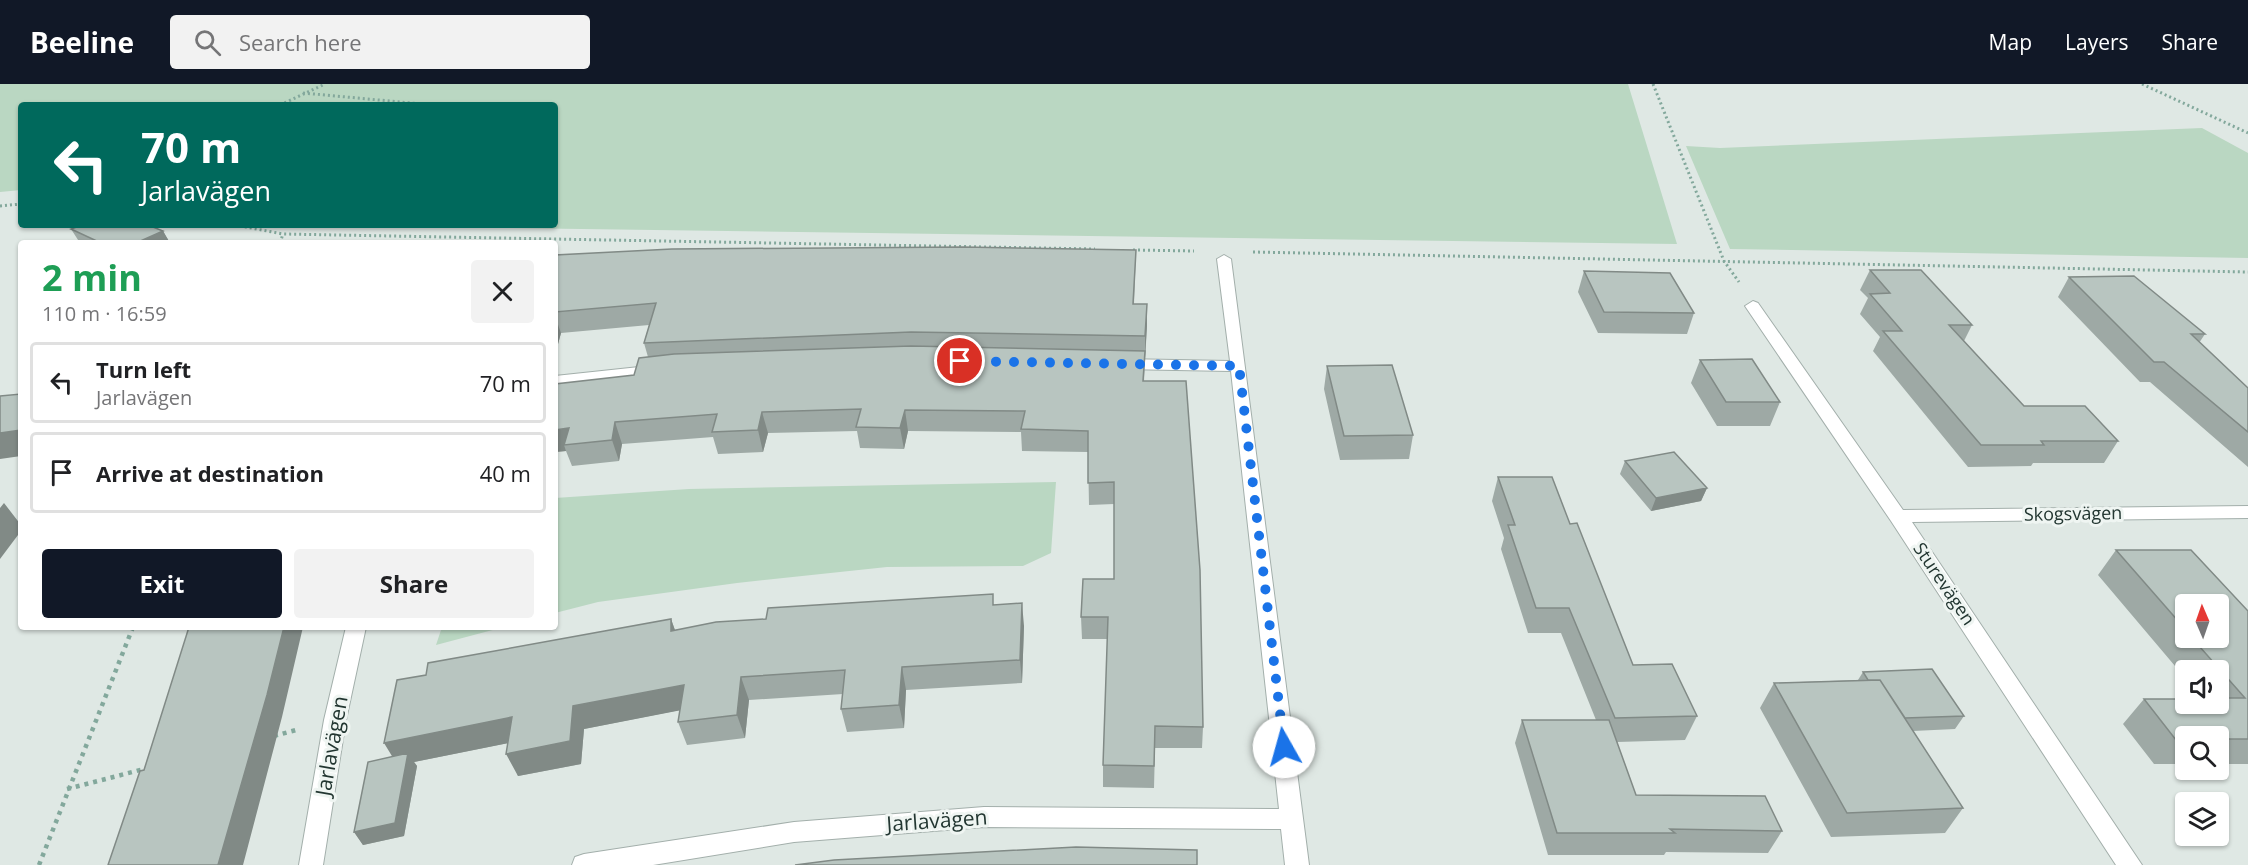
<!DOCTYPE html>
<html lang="en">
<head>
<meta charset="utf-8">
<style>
  body { margin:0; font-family:"Open Sans",sans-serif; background:#f2f2f2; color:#202124; height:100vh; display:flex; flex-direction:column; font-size:22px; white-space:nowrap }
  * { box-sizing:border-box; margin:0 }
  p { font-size:20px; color:#757577 }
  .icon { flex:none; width:33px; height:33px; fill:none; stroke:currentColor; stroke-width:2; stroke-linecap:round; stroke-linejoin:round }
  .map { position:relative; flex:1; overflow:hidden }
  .panel { position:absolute; left:18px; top:156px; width:540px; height:390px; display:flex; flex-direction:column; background:#fff; border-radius:6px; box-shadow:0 2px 4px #0004 }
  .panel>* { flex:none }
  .banner { position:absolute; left:18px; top:18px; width:540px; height:126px; border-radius:6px; box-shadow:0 2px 4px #0004; background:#00695c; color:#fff; overflow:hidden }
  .needle { width:39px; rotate:358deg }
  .controls { position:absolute; left:2175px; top:510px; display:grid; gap:12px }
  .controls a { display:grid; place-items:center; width:54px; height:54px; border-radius:6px; background:#fff; box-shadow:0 2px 4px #0004; font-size:30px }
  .pin { position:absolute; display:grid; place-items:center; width:51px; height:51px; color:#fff; margin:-26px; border:3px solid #fff; border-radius:50%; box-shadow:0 2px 6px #0007 }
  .me { position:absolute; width:66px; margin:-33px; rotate:353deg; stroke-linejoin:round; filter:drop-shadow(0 0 4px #0008) }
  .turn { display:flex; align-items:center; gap:21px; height:126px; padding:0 24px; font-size:27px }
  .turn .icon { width:78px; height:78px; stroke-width:2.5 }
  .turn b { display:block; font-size:42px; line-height:51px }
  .round { display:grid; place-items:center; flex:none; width:63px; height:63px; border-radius:6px; background:#f2f2f2 }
  .overview { display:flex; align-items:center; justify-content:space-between; height:102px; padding:0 24px }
  h1 { font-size:36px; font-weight:700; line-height:45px; color:#1e9e55 }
  .action { display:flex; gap:12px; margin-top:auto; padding:12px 24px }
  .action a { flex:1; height:69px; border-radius:6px; background:#111827; color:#fff; font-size:24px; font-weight:700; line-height:69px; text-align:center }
  .action a+a { background:#f2f2f2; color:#202124 }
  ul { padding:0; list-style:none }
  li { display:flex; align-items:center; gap:18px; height:81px; margin:0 12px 9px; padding:0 12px; border:3px solid #e0e0e0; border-radius:6px }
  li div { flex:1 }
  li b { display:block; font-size:22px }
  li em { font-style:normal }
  header { display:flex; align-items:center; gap:36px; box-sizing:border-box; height:84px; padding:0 30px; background:#111827; color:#fff }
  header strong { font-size:28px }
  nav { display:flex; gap:33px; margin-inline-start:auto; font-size:21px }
  .search { width:420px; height:54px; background:#f2f2f2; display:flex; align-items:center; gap:15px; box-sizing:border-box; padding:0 21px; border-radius:6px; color:#757577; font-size:22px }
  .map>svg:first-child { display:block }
  .green { fill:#bad7c2 }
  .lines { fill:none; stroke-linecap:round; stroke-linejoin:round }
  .street-casing { stroke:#a3afab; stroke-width:2 }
  .path-far1 { stroke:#83a89c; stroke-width:3; stroke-dasharray:2 3; stroke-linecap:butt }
  .path { stroke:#83a89c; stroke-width:4.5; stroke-dasharray:4 5; stroke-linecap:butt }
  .street { fill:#fff; fill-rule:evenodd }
  .wall { fill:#9ea9a5; fill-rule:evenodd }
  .shaded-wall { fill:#818a86 }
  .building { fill:#b8c5c0; stroke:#818a86; stroke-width:1.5 }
  .route { stroke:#1a73e8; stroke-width:10; stroke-dasharray:0 18 }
  .labels { text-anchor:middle; stroke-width:6; stroke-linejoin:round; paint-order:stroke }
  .street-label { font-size:18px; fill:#223631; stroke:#eff5f2 }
  .near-street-label { font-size:21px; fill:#223631; stroke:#eff5f2 }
</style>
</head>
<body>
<header>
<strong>Beeline</strong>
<div class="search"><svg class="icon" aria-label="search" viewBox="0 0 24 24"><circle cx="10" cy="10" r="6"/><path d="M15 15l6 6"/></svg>Search here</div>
<nav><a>Map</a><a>Layers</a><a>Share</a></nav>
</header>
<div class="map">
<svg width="2248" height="781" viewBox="0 0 2248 781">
  <rect width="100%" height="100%" fill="#dfe8e4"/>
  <path class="green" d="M0 0H1628L1677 160 283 141H555V21H21V106L0 108Z
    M2202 44 2248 69V174L1730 165 1686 62 1720 64Z
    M1056 398 1051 469 1023 482 887 483 737 499 598 518 555 529V414L689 405Z
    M442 543H504L436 561Z"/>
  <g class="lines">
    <g class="street-casing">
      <path id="street" d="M1224 171 1231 175 1309 781H1285L1281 745 984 743 794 758 653 781H572L575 773 584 770 794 738 984 723 1279 725 1231 287 1121 285 1113 280 1121 275 1230 277 1217 175Z
        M1753 217 1758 219 1903 426 2248 422V434L1912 438 2142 781H2116L1891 437 1745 222Z
        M658 281 664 283 666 286 664 289 555 302V292Z
        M346 543H366L346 636 323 781H299L324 636Z"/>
    </g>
    <path class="path-far1" d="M1653 0 1724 177 1739 198
      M2142 0 2248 49
      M303 9 422 20
      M280 21 325 0
      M0 122 21 120
      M235 141 283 150 1095 165
      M280 159 283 150
      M1133 166 1194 167
      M1253 168 2248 188"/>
    <path class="path" d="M274 652 296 646
      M67 705 148 684
      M39 781 133 543"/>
    <use href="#street" class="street"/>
  </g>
  <path class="wall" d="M71 145 163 147 170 159H80Z
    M1136 166 1134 220 1147 241 1144 297 1203 643 1202 664H1155L1154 704 1103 703V681L1108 555H1082L1081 533 1114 495V420L1089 421 1088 368 1022 367 1021 348 908 347 904 365 860 364 857 347 768 349 763 368 718 370 713 353 622 360 619 377 572 382 566 367 555 368 634 291 648 273 644 259 649 241 561 249 555 271V171Z
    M1870 186 1972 241 1964 257 2024 322 2118 357 2104 379H2033L2031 382 1968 383 1873 267 1880 253 1860 230 1868 214 1860 206Z
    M1584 187 1694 229 1687 250 1598 249 1578 208Z
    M2069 193 2205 250 2199 259 2248 304V383L2150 298H2140L2058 213Z
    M1700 276 1780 318 1770 342H1717L1691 299Z
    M1327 282 1413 351 1409 375 1340 376 1324 305Z
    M1625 377 1707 404 1701 417 1651 427 1620 390Z
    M1498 393 1570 440 1633 581 1697 632 1685 656 1617 658 1636 711 1782 747 1768 769 1666 768 1664 771H1548L1515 659 1522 636H1596L1561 549H1528L1501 465 1504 454 1492 417Z
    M2116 466 2248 527V680H2218V652H2186V680H2154L2123 640 2144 615 2218 620V586H2186V595L2098 491ZM2186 520 2218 554H2186Z
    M994 521 1024 542 1022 599 906 606 904 644 847 648 841 625 843 610 749 616 745 654 687 661 678 638 680 626 584 645 581 680 518 692 508 659 414 678 417 682 404 752 363 761 354 748 392 672 426 591 671 535 675 546Z
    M1863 588 1964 632 1955 645 1913 647 1963 724 1945 749 1831 753 1760 624 1774 599 1858 596Z"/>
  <path class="shaded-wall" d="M163 147 170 159H136Z
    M1147 220V241L1145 273V252Z
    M555 232 561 249 555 271Z
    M905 326 908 347 904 365 900 344Z
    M762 328 768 349 763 368 758 346Z
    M615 338 622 360 619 377 612 356Z
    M569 344 564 361 566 367 555 368V346Z
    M21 346V372L0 375V349Z
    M1707 404 1701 417 1651 427 1656 414Z
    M4 419 21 441V447L0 475V424Z
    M1022 519 1024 542 1022 599 1020 576Z
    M671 535 679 558 671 547Z
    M284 543H303L282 633 243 781H218Z
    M902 583 906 606 904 644 899 621Z
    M741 593 749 616 745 654 737 631Z
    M684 601 692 624 584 645 581 680 518 692 506 670 573 622Z
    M512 633 524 656 414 678 417 682 404 752 363 761 354 748 398 682 384 659Z"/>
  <path class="building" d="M82 141H148L163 147 136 159H101L71 145Z
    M420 157 419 159H366Z
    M963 163 1136 166 1133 220H1147L1145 252 911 248 644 259 656 219 555 228V171L672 165Z
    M1870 186H1921L1972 241H1949L2024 322H2085L2118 357H2041L2044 361H1981L1883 247H1902L1870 210 1890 209Z
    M1584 187 1670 189 1694 229 1604 228Z
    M2134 192 2205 250H2191L2248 304V348L2164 278H2154L2069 193Z
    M911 262 1145 267 1143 297H1186L1200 486 1203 643 1155 642 1154 682 1103 681 1108 533H1081L1083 495H1114V398L1088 399V347L1021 345 1025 327 905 326 900 344 856 343 861 325 762 328 758 346 712 348 717 330 615 338 612 356 564 361 569 344 555 346V300L634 291 639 274 674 270Z
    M1752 275 1780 318H1726L1700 276Z
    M1392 281 1413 351 1344 352 1327 282Z
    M21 310V346L0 349V312Z
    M1674 368 1707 404 1656 414 1625 377Z
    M1498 393H1552L1570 440 1577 439 1633 581 1672 580 1697 632 1615 634 1569 524H1536L1508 441H1515Z
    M2116 466H2191L2248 527V655H2218V652H2186V656H2176L2144 615H2186V620H2218V614H2245L2192 554H2218V520H2186V546Z
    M993 510V521L1022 519 1020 576 902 583 899 621 841 625 845 586 741 593 737 631 678 638 684 601 573 622 570 657 506 670 512 633 384 659 397 596 426 591 428 579 671 535V547L716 538 766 535 768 524Z
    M189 543H284L267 611 218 781H108L140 687 144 686Z
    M1932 585 1964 632 1905 634 1880 596H1868L1863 588Z
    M1880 596 1963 724 1847 729 1774 599Z
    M1522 636H1609L1636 711 1765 712 1782 747 1670 745 1675 749H1557Z
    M408 669 395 739 354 748 368 678Z
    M1076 763 1197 766V781H795L834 776Z"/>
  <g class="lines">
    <path class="route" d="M960 277 1239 282 1284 663"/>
  </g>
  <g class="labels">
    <g class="street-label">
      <text transform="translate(2073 430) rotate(-1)" y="6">Skogsvägen</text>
      <text transform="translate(1944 500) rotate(56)" y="6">Sturevägen</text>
    </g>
    <g class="near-street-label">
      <text transform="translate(332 662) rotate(-80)" y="7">Jarlavägen</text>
      <text transform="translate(937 737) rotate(-4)" y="7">Jarlavägen</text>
    </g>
  </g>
</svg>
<div class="controls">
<a><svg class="needle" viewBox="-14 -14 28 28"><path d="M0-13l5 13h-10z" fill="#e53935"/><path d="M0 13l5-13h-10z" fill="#757577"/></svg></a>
<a><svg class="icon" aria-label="sound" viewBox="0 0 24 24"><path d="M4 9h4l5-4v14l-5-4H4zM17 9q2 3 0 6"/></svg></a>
<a><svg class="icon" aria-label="search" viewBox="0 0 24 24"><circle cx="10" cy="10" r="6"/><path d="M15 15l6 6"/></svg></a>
<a><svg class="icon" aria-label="layers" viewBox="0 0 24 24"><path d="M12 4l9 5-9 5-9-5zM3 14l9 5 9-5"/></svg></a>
</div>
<div class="pin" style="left:960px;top:277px;background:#d93025"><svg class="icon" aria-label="arrive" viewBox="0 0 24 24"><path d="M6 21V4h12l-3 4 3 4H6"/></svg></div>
<svg class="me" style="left:1284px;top:663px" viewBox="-20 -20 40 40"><circle r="19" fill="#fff"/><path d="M0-13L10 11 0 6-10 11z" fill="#1a73e8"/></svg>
<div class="banner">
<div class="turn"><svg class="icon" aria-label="left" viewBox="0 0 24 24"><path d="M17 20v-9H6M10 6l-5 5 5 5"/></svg><div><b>70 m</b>Jarlavägen</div></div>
</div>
<section class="panel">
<div class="overview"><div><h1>2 min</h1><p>110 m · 16:59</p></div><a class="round"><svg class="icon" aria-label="close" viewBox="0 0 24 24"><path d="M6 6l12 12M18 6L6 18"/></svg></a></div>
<ul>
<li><svg class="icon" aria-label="left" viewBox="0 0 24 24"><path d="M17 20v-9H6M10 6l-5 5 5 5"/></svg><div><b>Turn left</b><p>Jarlavägen</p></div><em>70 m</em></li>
<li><svg class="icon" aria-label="arrive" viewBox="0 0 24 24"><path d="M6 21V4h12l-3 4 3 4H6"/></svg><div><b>Arrive at destination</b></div><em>40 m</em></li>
</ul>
<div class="action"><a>Exit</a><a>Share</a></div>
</section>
</div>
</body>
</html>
